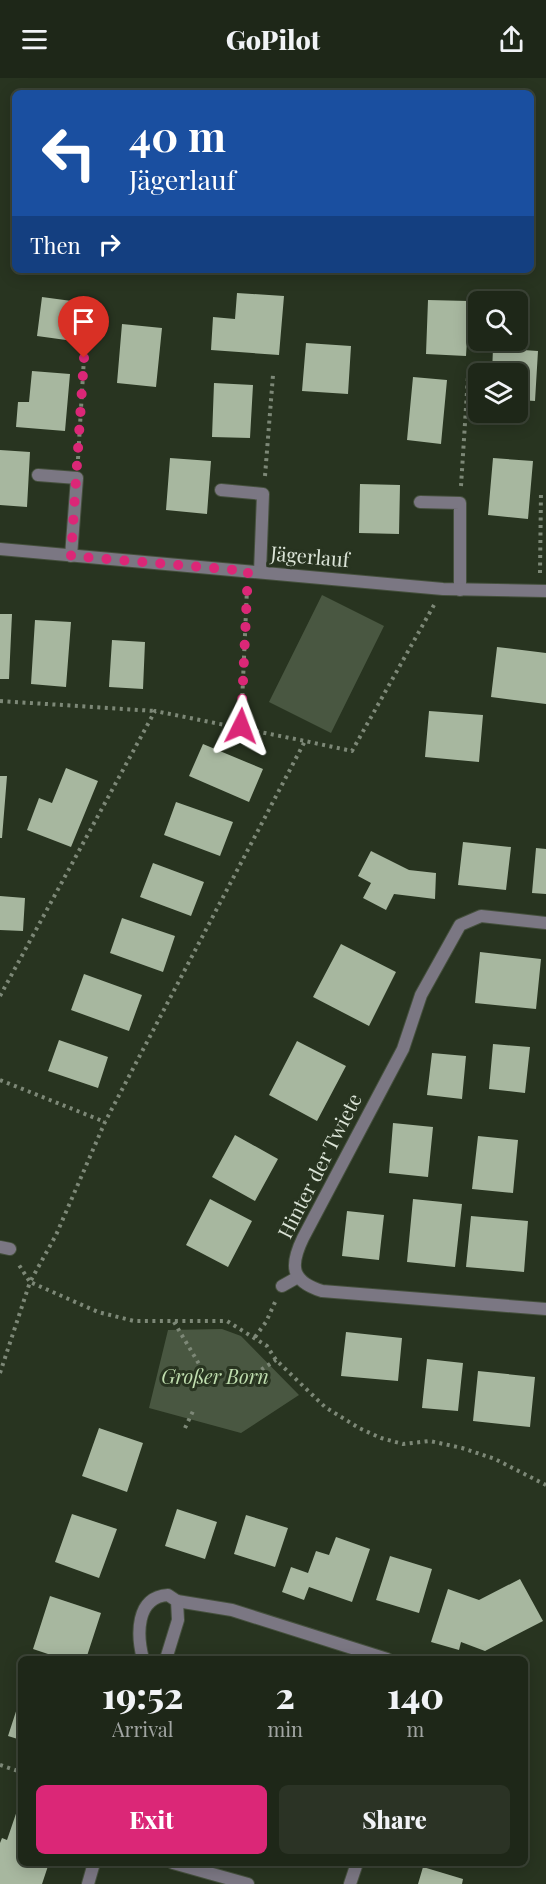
<!DOCTYPE html>
<html lang="en">
<head>
<meta charset="utf-8">
<style>
  body { margin:0; font-family:"Playfair Display",serif; background:#2b3325; color:#f1f3f6; height:100vh; display:flex; flex-direction:column; font-size:22px; white-space:nowrap }
  * { box-sizing:border-box; margin:0 }
  p { font-size:20px; color:#a1a5a2 }
  .icon { flex:none; width:33px; height:33px; fill:none; stroke:currentColor; stroke-width:2; stroke-linecap:round; stroke-linejoin:round }
  .map { position:relative; flex:1; overflow:hidden }
  .drawer { position:absolute; left:18px; top:1578px; width:510px; height:210px; display:flex; flex-direction:column; background:#1e2718; border-radius:9px; box-shadow:0 3px 15px #0003,0 0 0 2px #3c4437 }
  .drawer>* { flex:none }
  .banner { position:absolute; left:12px; top:12px; width:522px; height:183px; border-radius:9px; box-shadow:0 3px 15px #0003,0 0 0 2px #3c4437; background:#1a4fa0; color:#fff; overflow:hidden }
  .controls { position:absolute; left:468px; top:213px; display:grid; gap:12px }
  .controls a { display:grid; place-items:center; width:60px; height:60px; border-radius:9px; background:#1e2718; box-shadow:0 3px 15px #0003,0 0 0 2px #3c4437; font-size:30px }
  .pin { position:absolute; display:grid; place-items:center; width:51px; height:51px; color:#fff; margin:-62px -26px; border-radius:50% 50% 50% 0; rotate:-45deg; box-shadow:0 0 6px #0007 }
  .pin .icon { rotate:45deg }
  .me { position:absolute; width:66px; margin:-33px; rotate:3deg; stroke-linejoin:round; filter:drop-shadow(0 0 4px #0008) }
  .turn { display:flex; align-items:center; gap:21px; height:126px; padding:0 18px; font-size:27px }
  .turn .icon { width:78px; height:78px; stroke-width:2.5 }
  .turn b { display:block; font-size:42px; line-height:51px }
  .then { display:flex; align-items:center; height:57px; padding:0 18px; background:#0003; gap:12px; font-size:22px }
  .eta { display:flex; justify-content:space-evenly; align-items:center; height:102px; text-align:center }
  .eta b { font-size:36px; font-weight:800; line-height:42px }
  .cta { display:flex; gap:12px; margin-top:auto; padding:12px 18px }
  .cta a { flex:1; height:69px; border-radius:9px; background:#db2777; color:#fff; font-size:24px; font-weight:800; line-height:69px; text-align:center }
  .cta a+a { background:#2b3325; color:#f1f3f6 }
  header { display:flex; justify-content:space-between; align-items:center; height:78px; padding:0 18px; background:#1e2718; font-size:27px; font-weight:800 }
  .map>svg:first-child { display:block }
  .green { fill:#495741 }
  .building { fill:#a7b79f }
  .lines { fill:none; stroke-linecap:round; stroke-linejoin:round }
  .service-casing { stroke:#45503d; stroke-width:14 }
  .minor-casing { stroke:#45503d; stroke-width:14 }
  .path { stroke:#7d8877; stroke-width:4; stroke-dasharray:3 4.5; stroke-linecap:butt }
  .service { stroke:#7b7783; stroke-width:12 }
  .minor { stroke:#7b7783; stroke-width:12 }
  .route { stroke:#db2777; stroke-width:10; stroke-dasharray:0 18 }
  .labels { text-anchor:middle; stroke-width:6; stroke-linejoin:round; paint-order:stroke }
  .street-label { font-size:20px; fill:#dbe4d7; stroke:#283420 }
  .park-label { font-size:20px; font-style:italic; fill:#bfddae; stroke:#283420 }
</style>
</head>
<body>
<header><svg class="icon" aria-label="menu" viewBox="0 0 24 24"><path d="M4 6h16M4 12h16M4 18h16"/></svg>GoPilot<svg class="icon" aria-label="share" viewBox="0 0 24 24"><path d="M12 15V3M7 8l5-5 5 5M5 13v7h14v-7"/></svg></header>
<div class="map">
<svg width="546" height="1806" viewBox="0 0 546 1806">
  <rect width="100%" height="100%" fill="#283420"/>
  <path class="green" d="M322 517 384 548 331 655 269 624Z
    M222 1251 241 1258 299 1317 241 1355 149 1330 168 1252Z"/>
  <path class="building" d="M237 215 284 218 279 277 211 272 213 239 235 241Z
    M42 219 94 226 88 265 37 258Z
    M428 222 469 223 466 278 426 276Z
    M122 246 162 250 156 309 117 305Z
    M306 265 351 268 348 316 302 313Z
    M493 270 538 273 535 323 518 322V296H492Z
    M32 293 70 296 65 353 16 349 18 324H29Z
    M413 299 447 302 441 366 407 362Z
    M214 305 253 307 250 360 212 359Z
    M0 372 30 374 27 429 0 427Z
    M170 380 211 383 207 436 166 432Z
    M493 380 533 383 528 441 488 437Z
    M360 406 400 407 399 456 359 455Z
    M0 536H12L9 601H0Z
    M35 542 71 544 66 609 31 606Z
    M112 562 145 564 143 611 109 609Z
    M497 569 546 575V626L491 619Z
    M429 633 483 637 479 684 425 679Z
    M203 666 263 691 249 724 189 698Z
    M66 690 98 703 71 769 27 752 39 720 52 725Z
    M0 698H7L2 760H0Z
    M176 724 233 744 220 778 164 757Z
    M463 764 511 769 506 812 458 807Z
    M536 770 546 771V816L532 815Z
    M371 773 409 792 436 795 435 821 394 816 386 832 363 820 371 805 358 798Z
    M153 785 204 804 191 838 140 819Z
    M0 818 25 820 23 853 0 852Z
    M122 840 175 858 163 894 110 875Z
    M341 866 396 894 369 948 313 919Z
    M480 874 541 881 536 931 475 925Z
    M84 896 142 917 129 953 71 932Z
    M59 962 108 979 98 1010 48 993Z
    M297 963 346 988 317 1043 269 1017Z
    M493 966 530 969 525 1015 489 1011Z
    M432 975 466 978 462 1021 427 1017Z
    M393 1045 433 1049 428 1099 389 1095Z
    M235 1057 278 1081 255 1123 212 1099Z
    M478 1058 518 1062 513 1115 472 1111Z
    M210 1121 252 1143 228 1189 186 1167Z
    M413 1121 462 1126 455 1189 407 1184Z
    M347 1133 384 1137 379 1182 342 1178Z
    M471 1138 528 1143 524 1194 466 1189Z
    M346 1254 402 1260 398 1303 341 1298Z
    M427 1281 463 1285 458 1333 422 1330Z
    M478 1293 535 1299 530 1349 473 1343Z
    M99 1350 143 1365 127 1414 82 1398Z
    M177 1431 217 1444 205 1481 165 1468Z
    M72 1436 117 1451 99 1500 55 1484Z
    M246 1437 288 1450 275 1489 234 1476Z
    M336 1459 370 1471 352 1524 309 1509 304 1522 282 1514 291 1489 308 1495 316 1473 329 1477Z
    M390 1478 432 1491 419 1535 376 1522Z
    M520 1501 543 1543 485 1573 461 1564 459 1572 431 1564 448 1511 479 1522Z
    M50 1518 101 1535 86 1581H63L33 1571Z
    M21 1618V1662L8 1658Z
    M21 1721V1785H49L42 1806H0V1765L2 1760 7 1762Z
    M423 1789 463 1801 462 1806H418Z"/>
  <g class="lines">
    <g class="service-casing">
      <path id="service" d="M38 397 77 400 71 478
        M221 412 263 416 260 494
        M420 424 460 425V512
        M282 1208 298 1199
        M177 1523 232 1532 387 1581
        M173 1785 248 1806
        M350 1806 357 1785"/>
    </g>
    <g class="minor-casing">
      <path id="minor" d="M0 471 443 511 546 513
        M546 845 481 838 460 847 421 917 403 971 303 1160C290 1187 290 1203 322 1213L546 1231
        M0 1169 10 1171
        M143 1581C137 1558 135 1519 168 1517L177 1523 178 1542 166 1581
        M88 1806 94 1785"/>
    </g>
    <path class="path" d="M78 381 84 280
      M265 398 273 297
      M461 408 468 298
      M540 495 541 414
      M434 527 352 673 305 663 105 1044 56 1157 30 1204 98 1234 134 1243H227L267 1268 276 1282 325 1329 359 1350 381 1360 403 1366 430 1363 462 1370 495 1381 546 1407
      M0 623 155 633
      M241 648 247 511
      M0 918 155 633 305 663
      M0 1002 105 1044
      M174 1244 205 1296 247 1301 276 1282
      M255 1259 266 1244 276 1222
      M0 1295 30 1204 19 1187
      M185 1350 194 1331
      M0 1687 21 1694"/>
    <use href="#service" class="service"/>
    <use href="#minor" class="minor"/>
  </g>
  <g class="lines">
    <path class="route" d="M84 280 71 478 248 493 241 648"/>
  </g>
  <g class="labels">
    <g class="street-label">
      <text transform="translate(310 479) rotate(5)" y="7">Jägerlauf</text>
      <text transform="translate(320 1088) rotate(-63)" y="7">Hinter der Twiete</text>
    </g>
    <g class="park-label">
      <text x="215" y="1306">Großer Born</text>
    </g>
  </g>
</svg>
<div class="controls">
<a><svg class="icon" aria-label="search" viewBox="0 0 24 24"><circle cx="10" cy="10" r="6"/><path d="M15 15l6 6"/></svg></a>
<a><svg class="icon" aria-label="layers" viewBox="0 0 24 24"><path d="M12 4l9 5-9 5-9-5zM3 14l9 5 9-5"/></svg></a>
</div>
<div class="pin" style="left:84px;top:280px;background:#d93025"><svg class="icon" aria-label="arrive" viewBox="0 0 24 24"><path d="M6 21V4h12l-3 4 3 4H6"/></svg></div>
<svg class="me" style="left:241px;top:648px" viewBox="-20 -20 40 40"><path d="M0-17L14 15 0 8-14 15z" fill="#db2777" stroke="#fff" stroke-width="4"/></svg>
<div class="banner">
<div class="turn"><svg class="icon" aria-label="left" viewBox="0 0 24 24"><path d="M17 20v-9H6M10 6l-5 5 5 5"/></svg><div><b>40 m</b>Jägerlauf</div></div>
<div class="then">Then<svg class="icon" aria-label="right" viewBox="0 0 24 24"><path d="M7 20v-9h11M14 6l5 5-5 5"/></svg></div>
</div>
<section class="drawer">
<div class="eta">
<div><b>19:52</b><p>Arrival</p></div>
<div><b>2</b><p>min</p></div>
<div><b>140</b><p>m</p></div>
</div>
<div class="cta"><a>Exit</a><a>Share</a></div>
</section>
</div>
</body>
</html>
